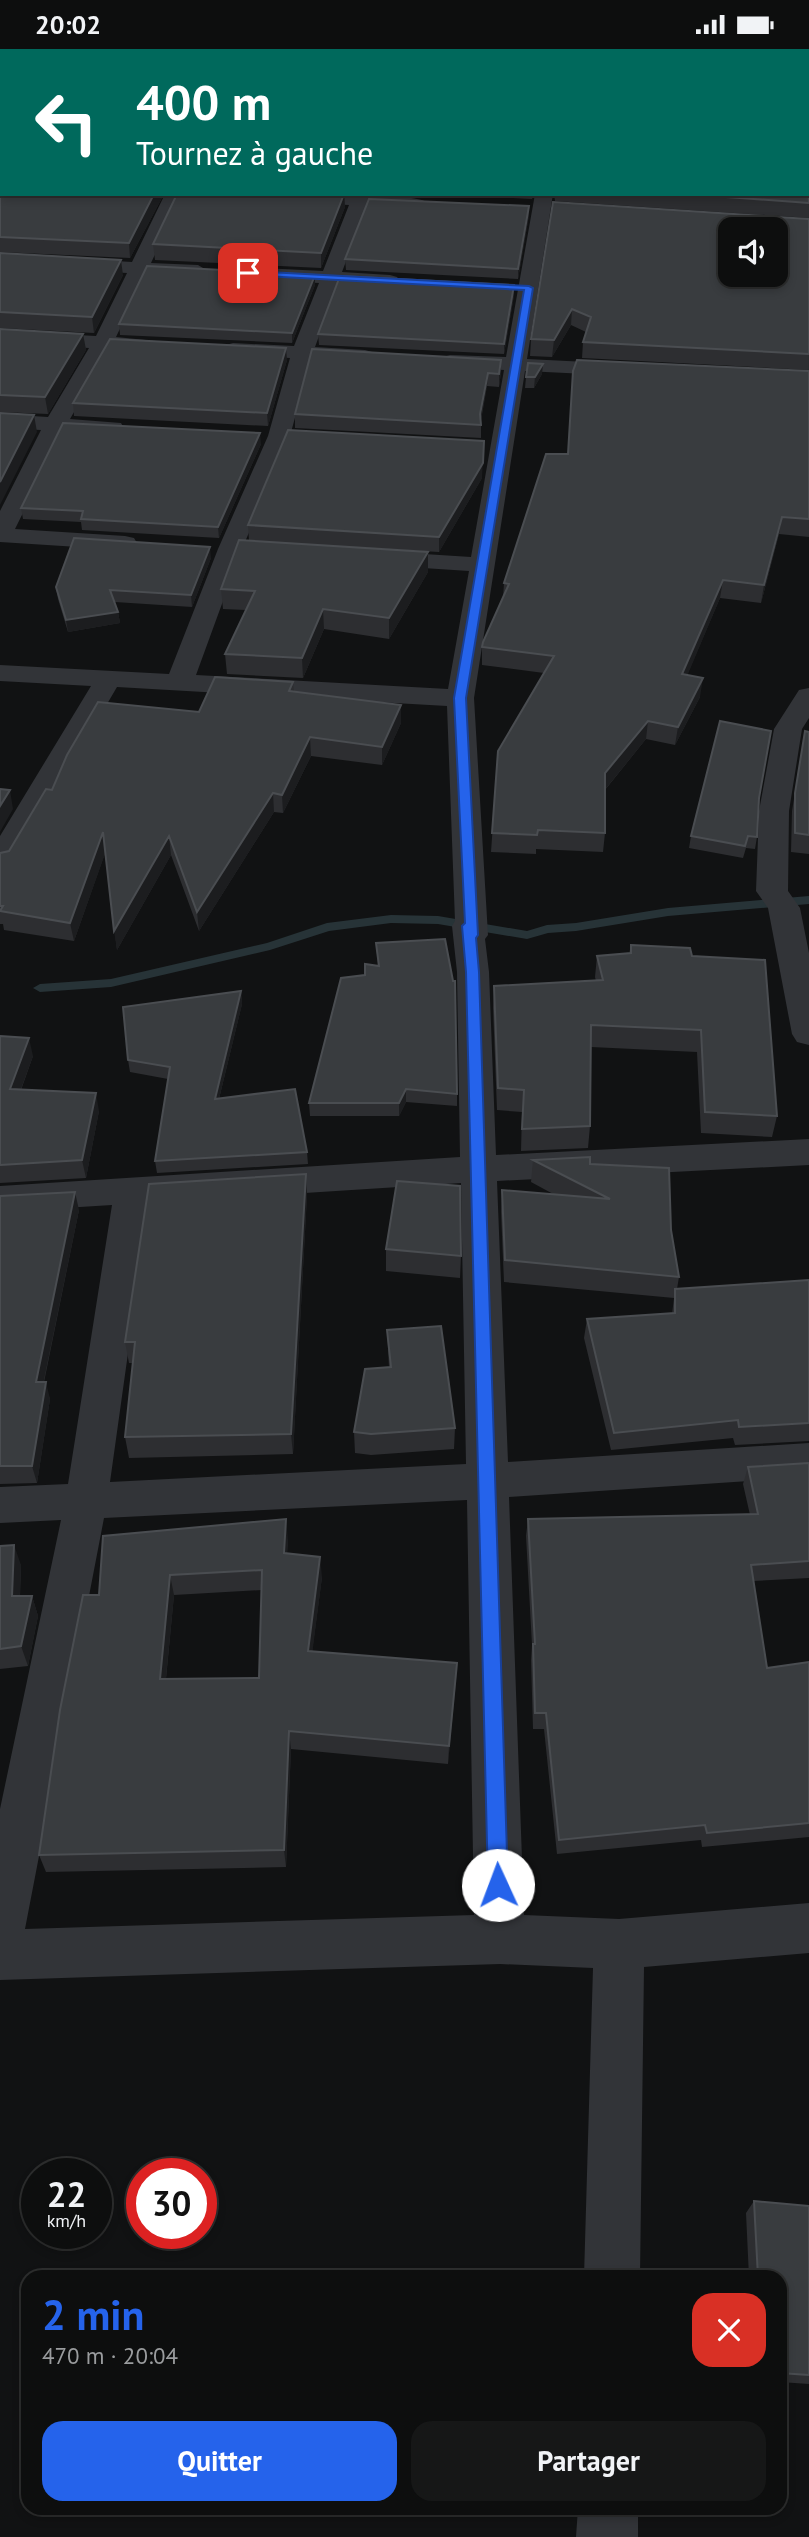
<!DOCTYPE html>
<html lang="fr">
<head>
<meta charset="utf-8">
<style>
  body { margin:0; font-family:"PT Sans",sans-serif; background:#161717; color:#f1f3f6; height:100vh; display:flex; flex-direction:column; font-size:26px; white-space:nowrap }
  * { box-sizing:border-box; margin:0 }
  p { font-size:23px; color:#9a9c9e }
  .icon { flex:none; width:38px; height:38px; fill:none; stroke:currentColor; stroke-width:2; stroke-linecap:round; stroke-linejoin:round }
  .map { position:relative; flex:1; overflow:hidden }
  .drawer { position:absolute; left:21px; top:2221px; width:766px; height:245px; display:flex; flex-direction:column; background:#0d0e0e; border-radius:21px; box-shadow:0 4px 10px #0003,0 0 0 2px #2d2e2e }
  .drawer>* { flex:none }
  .guide { position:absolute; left:0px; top:0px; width:810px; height:147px; box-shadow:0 4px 10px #0003,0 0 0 2px #2d2e2e; background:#00695c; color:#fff; overflow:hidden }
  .tools { position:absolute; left:718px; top:168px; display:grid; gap:14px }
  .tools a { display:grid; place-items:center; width:70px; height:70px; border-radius:14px; background:#0d0e0e; box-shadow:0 4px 10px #0003,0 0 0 2px #2d2e2e; font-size:35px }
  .speed { position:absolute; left:21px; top:2109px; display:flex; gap:14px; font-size:35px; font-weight:700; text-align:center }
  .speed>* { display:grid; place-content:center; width:91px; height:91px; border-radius:50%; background:#0d0e0e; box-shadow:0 4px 10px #0003,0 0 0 2px #2d2e2e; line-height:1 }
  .speed small { font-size:18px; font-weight:400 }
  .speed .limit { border:10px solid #d22; background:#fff; color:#111 }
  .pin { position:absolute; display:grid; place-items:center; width:60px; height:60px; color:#fff; margin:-30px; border-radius:14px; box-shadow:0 4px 10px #0006 }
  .me { position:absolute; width:77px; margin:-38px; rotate:358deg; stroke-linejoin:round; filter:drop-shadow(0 0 5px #0008) }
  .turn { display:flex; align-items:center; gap:24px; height:147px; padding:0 21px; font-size:32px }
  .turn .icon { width:91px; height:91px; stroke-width:2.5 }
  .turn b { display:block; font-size:49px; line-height:60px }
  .round { display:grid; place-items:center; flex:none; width:74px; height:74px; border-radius:21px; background:#161717 }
  .headline { display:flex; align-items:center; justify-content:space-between; height:119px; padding:0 21px }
  h1 { font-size:42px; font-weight:700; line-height:52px; color:#2563eb }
  .primary-button { display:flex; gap:14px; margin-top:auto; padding:14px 21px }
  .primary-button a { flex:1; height:80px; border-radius:21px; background:#2563eb; color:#fff; font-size:28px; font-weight:700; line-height:80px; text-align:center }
  .primary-button a+a { background:#161717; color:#f1f3f6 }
  .status { display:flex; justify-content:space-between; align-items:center; height:49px; padding:0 35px; background:#0d0e0e; direction:ltr }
  .status svg { height:19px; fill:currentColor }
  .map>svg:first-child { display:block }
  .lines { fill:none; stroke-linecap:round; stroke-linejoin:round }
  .stream { fill:#273337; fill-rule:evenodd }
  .minor { fill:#323438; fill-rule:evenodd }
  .wall { fill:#2d2e31; fill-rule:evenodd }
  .shaded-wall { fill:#1c1d1f }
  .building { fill:#393c3f; stroke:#4a4d51; stroke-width:2; fill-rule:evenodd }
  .route { fill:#2563eb; stroke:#184099; stroke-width:2 }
</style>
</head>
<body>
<div class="status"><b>20:02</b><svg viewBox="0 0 49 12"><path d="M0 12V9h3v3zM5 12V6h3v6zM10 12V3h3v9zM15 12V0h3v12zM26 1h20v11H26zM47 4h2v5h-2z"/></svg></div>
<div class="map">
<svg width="809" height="2488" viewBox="0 0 809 2488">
  <rect width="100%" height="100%" fill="#111213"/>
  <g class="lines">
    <path class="stream" d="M809 847V855L668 867 576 882 548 884 527 890 438 875 391 874 329 882 270 901 111 938 40 943 33 939 40 935 111 930 267 894 327 874 391 866 438 867 527 882 547 876 576 874 668 859Z"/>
    <path class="minor" d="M165 145H183L151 214 198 216 208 222 198 228 146 225 116 288 166 293 169 297 166 301 159 303 110 300 70 370 121 374 124 379 121 384 113 386 63 383 15 480 125 487 134 489 137 494 134 499 125 501 0 493V462L41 381 0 379V365L48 368 89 299 0 294V282L96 287 127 224 0 217V205L132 213Z
      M224 145C253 145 417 141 428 154L419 159 367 157 342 223 390 226 397 228 400 232 397 236 390 238 338 235 315 298 365 301 372 303 376 307 372 311 365 313 311 310 290 387 242 500 196 626 448 640 469 522 377 516 368 514 365 509 368 504 377 502 471 508 504 321 450 318 443 316 439 312 443 308 450 306 506 308 535 145H553L527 310 627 315 635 316 638 321 635 326 627 327 525 322 474 649 488 886 485 890 489 923 496 1106 809 1090V1116L497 1132 508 1413 809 1394V1428L509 1448 524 1866 619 1870 809 1854V1904L644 1918 640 2228H584L593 1919 500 1915 0 1931V1760L61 1471 0 1474V1438L68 1435 112 1156 0 1163V1137L460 1108 457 923 452 877 455 872 447 657 117 638 15 812 11 819 0 821V787L91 637 0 632V616L169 625 218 500 268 387 290 309 233 306 226 304 223 300 226 296 233 294 294 297 319 234 262 231 252 225 262 219 323 222 349 156 233 150ZM461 1134 466 1415 110 1433 149 1154ZM467 1451 474 1866 25 1880 104 1469Z
      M809 639V669L802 680 789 762 788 842 800 859 809 904V996L797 993 792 985 768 859 756 842 759 762 774 680 799 641Z
      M578 2459H638V2488H576Z"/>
  </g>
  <path class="wall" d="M0 0H809V169L555 152 554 145H808V2H2V145H164L130 209 0 203Z
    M345 145V158L321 219 155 211 153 195Z
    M430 145H534L532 150Z
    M553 153 809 170V321L582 309 583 293 586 283 571 276 552 308 530 307 531 290Z
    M529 157V166L518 230 346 221 345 210Z
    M0 204 123 226 94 284 0 279Z
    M315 226V236L292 294 120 286 119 275Z
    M514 236V246L504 305 319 296 318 285Z
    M0 280 83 285 86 301 48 365 0 363Z
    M312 300 501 323 499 338 487 337 481 371V389L295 379V365Z
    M287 311 268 377 74 367 73 354Z
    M809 322V488L779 485 761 554 720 549 687 626 700 648 675 696 646 690 605 741V784L603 803 536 800V805L491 803 498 702 544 624 482 616V598L503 549 504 534 568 405Z
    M542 325 534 339H525L526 328Z
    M261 395 219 489 82 481 81 473 23 470 21 459Z
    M482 429 439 503 249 492 248 476Z
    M211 509 192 558 115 553 118 563 120 574 68 583 58 550 56 538Z
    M428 523 389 590 324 580 303 629 227 625 225 605 246 561 223 560 221 540Z
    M293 633 294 642 401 656V674L382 716 311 707 283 764 274 763 199 882 171 806 117 901 105 804 74 892 4 881 3 875H0V804L9 802 52 741 199 663Z
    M805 682 809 683V805L791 803 792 762Z
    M759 750 757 788 755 800 746 799 743 809 689 799 691 787Z
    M376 894 457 1045V1057L406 1053 399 1067H310L309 1054 365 926 378 917Z
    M631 896 692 907 777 1067 772 1088 701 1084 697 1003 591 998 590 1077 588 1099 521 1102 522 1063 497 1061 493 959 494 937 596 932 595 928 597 907 629 905Z
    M241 942 242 955 219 1050 307 1103 308 1115 157 1124 155 1112 168 1030 130 1023 128 1011Z
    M0 987 33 1007 21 1041 99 1062 86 1129 0 1134Z
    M533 1111 590 1115 671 1181 679 1228 677 1240 809 1231V1392L735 1396 733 1389 611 1401 584 1289 587 1270 672 1265 674 1249 504 1233 501 1163 502 1141 555 1146 531 1133Z
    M306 1125 307 1146 293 1405 129 1409 125 1388 133 1314H129L125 1293Z
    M0 1147 79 1161 44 1333 50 1350 37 1434 0 1435Z
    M386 1200 461 1207 460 1229 386 1222Z
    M387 1281 455 1379 454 1400 371 1406 355 1404 354 1383 389 1319Z
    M809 1414V1529L753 1532 767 1619 809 1613V1788L702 1798 701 1791 557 1805 544 1680H533L531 1611 532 1596 526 1487 528 1470 750 1466 743 1435 748 1418Z
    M288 1491 287 1504 322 1528 312 1603 457 1614 448 1715 291 1700 286 1818 46 1823 39 1806 99 1546ZM262 1541 259 1629 166 1630 174 1546Z
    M0 1497 21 1516 20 1547H32L38 1567 28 1617 0 1620Z
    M754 2152 809 2157V2335L780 2333V2228H749L746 2164Z"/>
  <path class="shaded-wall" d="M0 55H2V70H0Z
    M154 145H164L130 209 129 194Z
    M344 145 345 158 321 219V204Z
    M529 157V166L518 230V220Z
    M121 211 123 226 94 284 92 268Z
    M315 226V236L292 294V284Z
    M514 236V246L504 305V295Z
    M572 260 571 276 552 308 554 291Z
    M83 285 86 301 48 365 45 348Z
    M286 299 287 311 268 377 267 364Z
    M501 311V323L499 338V325Z
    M543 315 542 325 534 339 535 328Z
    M488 324 487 337 479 378 480 365Z
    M34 366 37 383 0 456V433Z
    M260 384 261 395 219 489 218 478Z
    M484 392 482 429 439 503V488Z
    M782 468 779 485 761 554 764 536Z
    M210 498 211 509 192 558 191 546Z
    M428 503V523L389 590V569Z
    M723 531 720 549 680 644 682 625Z
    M323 560 324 580 303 629 302 609Z
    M118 563 120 574 68 583 66 571Z
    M703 629 700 648 675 696 678 678Z
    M401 656V674L382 716V698Z
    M648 672 646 690 603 743 605 724Z
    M310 688 311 707 283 764 282 746Z
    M10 741 13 760 0 783V757Z
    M273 744 274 763 199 882 197 863Z
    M103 783 106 802 74 892 70 874Z
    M169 787 171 806 117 901 114 882Z
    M241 942 242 955 216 1062 215 1050Z
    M29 989 33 1007 14 1059 10 1040Z
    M406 1040V1053L399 1067V1054Z
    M96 1044 99 1062 86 1129 82 1111Z
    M306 1125 307 1146 293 1405 291 1385Z
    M75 1143 79 1161 40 1350 36 1333Z
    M46 1333 50 1350 37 1434 32 1417Z
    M286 1470 288 1491 286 1524 284 1504Z
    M14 1496 21 1516 19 1567 12 1547Z
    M320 1508 322 1528 310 1622 308 1602Z
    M170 1526 174 1546 164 1649 160 1630Z
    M32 1547 38 1567 28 1617 21 1597Z
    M457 1614 456 1634 448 1715 449 1697Z
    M289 1682 291 1700 286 1818 284 1801Z"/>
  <path class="building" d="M0 0H809V48L808 2H2V5L0 3Z
    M2 16V56V55H0V17Z
    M808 53 809 56 808 90Z
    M2 67V145H154L129 194 0 188V129L2 113 0 114V68Z
    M808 102 809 154 684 145H808Z
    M177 145H344L321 204 153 195Z
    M369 150 529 157 518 220 345 210Z
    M553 153 809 170V305L583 293 591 268 572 260 554 291 531 290ZM730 180H775V226H730Z
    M0 204 121 211 92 268 0 263Z
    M147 217 315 226 292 284 119 275Z
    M340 227 514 236 504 295 318 285Z
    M0 280 83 285 45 348 0 346Z
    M110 290 286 299 267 364 73 354Z
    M312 300 501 311 499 325 488 324 480 365 481 376 295 365Z
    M577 311 809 322V470L782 468 764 536 723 531 682 625 703 629 678 678 648 672 605 724V784L538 781 537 786 492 784 498 702 554 607 482 598 483 593 509 535 504 534 546 405H568L573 322Z
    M528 314 543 315 535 328H526Z
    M0 364 34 366 0 433Z
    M63 374 260 384 218 478 81 470 83 462 21 459Z
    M288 381 484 392 483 414 439 488 248 476Z
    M74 489 210 498 191 546 110 541 118 563 66 571 56 538Z
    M239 491 428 503 389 569 323 560 302 609 225 605 255 542 221 540Z
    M215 628 293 633 289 642 401 656 382 698 310 688 282 746 273 744 197 863 169 787 114 882 103 783 70 874 0 862 3 857H0V804L9 802 46 740 52 741 67 706 98 653 199 663Z
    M720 672 771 682 759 749 757 788 748 787 745 797 691 787Z
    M805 682 809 683V786L795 784V744Z
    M0 740 10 741 0 757Z
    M445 890 453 932H455L457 1045 406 1040 399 1054H309L341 929 365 926V915L379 917 376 894Z
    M631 896 690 899 692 907 765 911 777 1067 705 1063 701 981 591 976 590 1077 522 1080 524 1041 498 1039 494 937 603 931 597 907 631 904Z
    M241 942 215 1050 295 1040 307 1103 155 1112 170 1018 128 1011 123 958Z
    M0 987 29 989 10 1040 96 1044 82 1111 0 1116Z
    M590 1108V1115L669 1119 671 1181 679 1228 505 1211 502 1141 610 1150 533 1111Z
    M306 1125 291 1385 125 1388 135 1293H125L149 1135Z
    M397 1132 460 1137 461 1207 386 1200Z
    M75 1143 36 1333H46L32 1417H0V1147Z
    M809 1231V1374L739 1378 738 1371 614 1384 587 1270 675 1264V1240Z
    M441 1277 455 1379 371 1385 354 1383 365 1320 391 1318 387 1281Z
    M809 1414V1512L751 1516 767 1619 809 1613V1774L707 1784 705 1776 559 1791 546 1664H535L533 1595H535L528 1470 758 1465 748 1418Z
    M286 1470 284 1504 320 1508 308 1602 457 1614 449 1697 289 1682 284 1801 39 1806 60 1661 83 1546H99L103 1487ZM262 1521 259 1629 160 1630 170 1526Z
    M14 1496 12 1547H32L21 1597 0 1600V1497Z
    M754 2152 809 2157V2326L780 2324V2228H758Z"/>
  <path class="route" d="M248 222 529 237 533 239 466 649 478 886 476 889 479 923 508 1836 505 1843 498 1846 491 1843 488 1836 466 923 462 877 465 874 454 649 524 241 245 226Z"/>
</svg>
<div class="tools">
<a><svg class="icon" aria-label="sound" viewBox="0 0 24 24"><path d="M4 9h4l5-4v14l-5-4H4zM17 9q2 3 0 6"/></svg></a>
</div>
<div class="speed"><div>22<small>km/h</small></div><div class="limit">30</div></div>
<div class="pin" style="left:248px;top:224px;background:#d93025"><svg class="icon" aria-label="arrive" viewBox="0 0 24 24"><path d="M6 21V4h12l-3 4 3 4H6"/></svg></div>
<svg class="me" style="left:498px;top:1836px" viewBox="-20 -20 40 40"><circle r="19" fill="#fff"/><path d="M0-13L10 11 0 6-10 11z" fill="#2563eb"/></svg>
<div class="guide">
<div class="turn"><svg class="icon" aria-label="left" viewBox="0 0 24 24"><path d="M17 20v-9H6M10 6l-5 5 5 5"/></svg><div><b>400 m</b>Tournez à gauche</div></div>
</div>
<section class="drawer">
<div class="headline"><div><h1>2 min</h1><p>470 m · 20:04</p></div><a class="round" style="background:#d93025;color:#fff"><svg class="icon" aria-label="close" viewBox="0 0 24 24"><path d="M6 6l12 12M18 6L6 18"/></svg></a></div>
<div class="primary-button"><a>Quitter</a><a>Partager</a></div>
</section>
</div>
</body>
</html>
